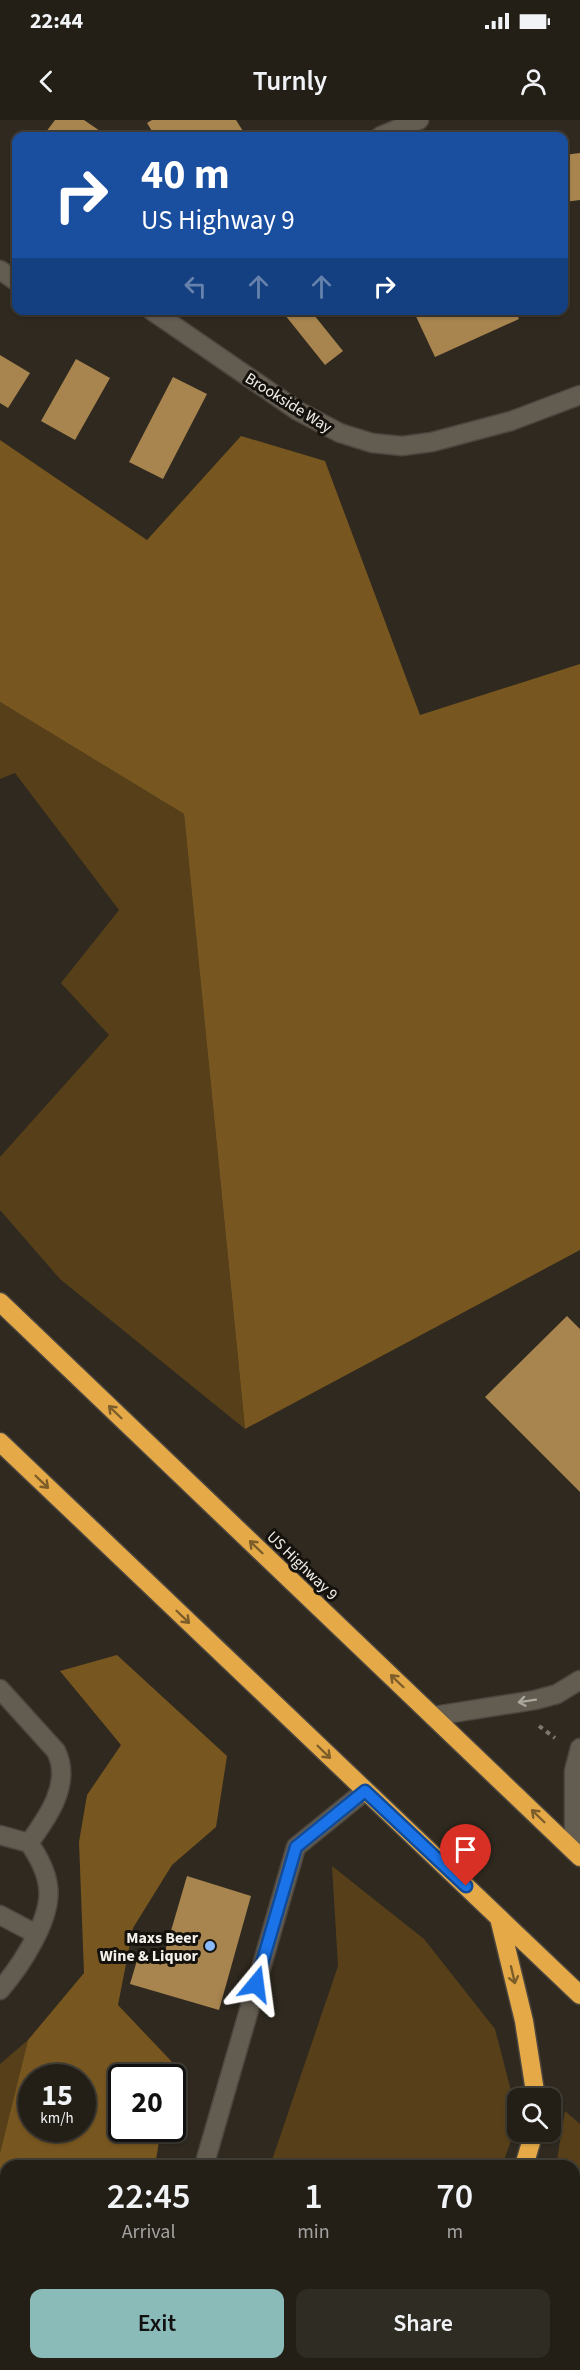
<!DOCTYPE html>
<html lang="en">
<head>
<meta charset="utf-8">
<style>
  body { margin:0; font-family:"Source Sans 3",sans-serif; background:#2f2c24; color:#f1f3f6; height:100vh; display:flex; flex-direction:column; font-size:22px; white-space:nowrap }
  * { box-sizing:border-box; margin:0 }
  p { font-size:20px; color:#a3a2a1 }
  .icon { flex:none; width:33px; height:33px; fill:none; stroke:currentColor; stroke-width:2; stroke-linecap:round; stroke-linejoin:round }
  .map { position:relative; flex:1; overflow:hidden }
  .details { position:absolute; left:0px; top:2040px; width:580px; height:210px; display:flex; flex-direction:column; background:#231f17; border-radius:18px 18px 0 0; box-shadow:0 2px 4px #0004,0 0 0 2px #403d36 }
  .details>* { flex:none }
  .banner { position:absolute; left:12px; top:12px; width:556px; height:183px; border-radius:12px; box-shadow:0 2px 4px #0004,0 0 0 2px #403d36; background:#1a4fa0; color:#fff; overflow:hidden }
  .fabs { position:absolute; left:507px; top:1968px; display:grid; gap:12px }
  .fabs a { display:grid; place-items:center; width:54px; height:54px; border-radius:12px; background:#231f17; box-shadow:0 2px 4px #0004,0 0 0 2px #403d36; font-size:30px }
  .speed { position:absolute; left:18px; top:1944px; display:flex; gap:12px; font-size:30px; font-weight:700; text-align:center }
  .speed>* { display:grid; place-content:center; width:78px; height:78px; border-radius:50%; background:#231f17; box-shadow:0 2px 4px #0004,0 0 0 2px #403d36; line-height:1 }
  .speed small { font-size:15px; font-weight:400 }
  .speed .limit { border:3px solid #111; border-radius:9px; background:#fff; color:#111 }
  .pin { position:absolute; display:grid; place-items:center; width:51px; height:51px; color:#fff; margin:-62px -26px; border-radius:50% 50% 50% 0; rotate:-45deg; box-shadow:0 0 6px #0007 }
  .pin .icon { rotate:45deg }
  .me { position:absolute; width:66px; margin:-33px; rotate:16deg; stroke-linejoin:round; filter:drop-shadow(0 0 4px #0008) }
  .turn { display:flex; align-items:center; gap:21px; height:126px; padding:0 30px; font-size:27px }
  .turn .icon { width:78px; height:78px; stroke-width:2.5 }
  .turn b { display:block; font-size:42px; line-height:51px }
  .lanes { display:flex; align-items:center; height:57px; padding:0 30px; background:#0003; justify-content:center; gap:30px; direction:ltr }
  .lanes .off { opacity:.35 }
  .eta { display:flex; justify-content:space-evenly; align-items:center; height:102px; text-align:center }
  .eta b { font-size:36px; font-weight:600; line-height:42px }
  .action { display:flex; gap:12px; margin-top:auto; padding:12px 30px }
  .action a { flex:1; height:69px; border-radius:12px; background:#8bbbb9; color:#111; font-size:24px; font-weight:600; line-height:69px; text-align:center }
  .action a+a { background:#2f2c24; color:#f1f3f6 }
  .status { display:flex; justify-content:space-between; align-items:center; height:42px; padding:0 30px; background:#231f17; direction:ltr }
  .status svg { height:16px; fill:currentColor }
  header { display:flex; justify-content:space-between; align-items:center; height:78px; padding:0 30px; background:#231f17; font-size:27px; font-weight:600 }
  .map>svg:first-child { display:block }
  .green { fill:#574019 }
  .forest { fill:#77561f; fill-rule:evenodd }
  .building { fill:#a8854f }
  .lines { fill:none; stroke-linecap:round; stroke-linejoin:round }
  .minor-casing { stroke:#4c463f; stroke-width:21 }
  .major-casing { stroke:#4c463f; stroke-width:21 }
  .highway-casing { stroke:#4c463f; stroke-width:21 }
  .path { stroke:#7d786f; stroke-width:4; stroke-dasharray:4.5 4.5; stroke-linecap:butt }
  .minor { stroke:#635c51; stroke-width:18 }
  .major { stroke:#b18b4b; stroke-width:18 }
  .highway { stroke:#e5aa47; stroke-width:18 }
  .oneway { stroke:#7d5e2a }
  .oneway2 { stroke:#aba69d }
  .route-casing { stroke:#114b97; stroke-width:15 }
  .route { stroke:#1a73e8; stroke-width:10 }
  .poi-dot { fill:#8bbafc; stroke:#15120e; stroke-width:2 }
  .labels { text-anchor:middle; stroke-width:6; stroke-linejoin:round; paint-order:stroke }
  .street-label { font-size:16px; fill:#f3efe9; stroke:#15120e }
  .poi-label { font-size:16px; font-weight:bold; fill:#f3efe9; stroke:#15120e; text-anchor:end }
</style>
</head>
<body>
<div class="status"><b>22:44</b><svg viewBox="0 0 49 12"><path d="M0 12V9h3v3zM5 12V6h3v6zM10 12V3h3v9zM15 12V0h3v12zM26 1h20v11H26zM47 4h2v5h-2z"/></svg></div>
<header><svg class="icon" aria-label="back" viewBox="0 0 24 24"><path d="M15 5l-7 7 7 7"/></svg>Turnly<svg class="icon" aria-label="person" viewBox="0 0 24 24"><circle cx="12" cy="8" r="4"/><path d="M4 21q1-7 8-7t8 7"/></svg></header>
<div class="map">
<svg width="580" height="2250" viewBox="0 0 580 2250">
  <rect width="100%" height="100%" fill="#2f291f"/>
  <path class="green" d="M0 582 184 694 245 1309 60 1159 0 1090V1037L109 915 61 863 119 790 15 653 0 659Z
    M332 1746 424 1819 495 1909 517 1994V2004L502 2046H270L338 1846Z
    M28 1920 0 2033V1944Z
    M565 1991 580 2004V2142H575L574 2046H556Z"/>
  <path class="forest" d="M241 316 325 341 420 595 580 544V1130L245 1309 184 694 0 582V320L147 420Z
    M117 1535 227 1636 216 1707 172 1745 133 1808 118 1885 173 1943 170 1957 122 1958V2008L161 2009 155 2046H6V2104L0 2105V2033L28 1920 84 1853 79 1722 87 1675 121 1625 60 1551ZM32 1958H82V2008H32Z"/>
  <path class="building" d="M55 0H84L103 13 100 16H43Z
    M152 0H236L246 16H155L147 3Z
    M580 33V80L564 82V35Z
    M281 190H310L343 231 325 245Z
    M413 190H515L519 199 435 237Z
    M0 235 30 253 8 288 0 283Z
    M76 239 110 258 75 320 41 301Z
    M173 257 207 274 163 359 129 342Z
    M567 1196 580 1209V1372L485 1277Z
    M187 1756 251 1776 219 1890 130 1864 138 1837 161 1845Z"/>
  <g class="lines">
    <g class="minor-casing">
      <path id="minor" d="M381 16 419 0
        M0 150 16 161
        M151 190 298 291 340 313 372 323 402 326 432 322 511 301 580 275
        M0 1569 56 1631C72 1663 48 1697 29 1723 38 1736 46 1750 48 1766 53 1798 20 1847 0 1870
        M434 1596 535 1580 557 1574 580 1560
        M0 1715 29 1723
        M574 1731V1651L580 1628
        M0 1795 36 1814
        M204 2046 296 1727 365 1671
        M136 2244 141 2250
        M197 2250 202 2244"/>
    </g>
    <g class="major-casing">
      <path id="major" d="M0 2176H6
        M574 2196H580"/>
    </g>
    <g class="highway-casing">
      <path id="highway" d="M0 1182 580 1737
        M0 1322 580 1875
        M499 1798 524 1901 536 1978
        M524 2046 534 2012
        M335 2250 345 2244"/>
    </g>
    <path class="path" d="M539 1606 555 1618"/>
    <use href="#minor" class="minor"/>
    <use href="#major" class="major"/>
    <use href="#highway" class="highway"/>
  </g>
  <defs><path id="oneway-shaft" d="M-6 0H5M1.5-3L5.5 0L1.5 3" fill="none" stroke-width="1.6" stroke-linecap="round" stroke-linejoin="round" transform="scale(1.5)"/></defs>
  <g class="oneway">
    <use href="#oneway-shaft" transform="translate(115 1292) rotate(-136)"/>
    <use href="#oneway-shaft" transform="translate(42 1362) rotate(44)"/>
    <use href="#oneway-shaft" transform="translate(256 1427) rotate(-136)"/>
    <use href="#oneway-shaft" transform="translate(183 1497) rotate(44)"/>
    <use href="#oneway-shaft" transform="translate(397 1561) rotate(-136)"/>
    <use href="#oneway-shaft" transform="translate(324 1632) rotate(44)"/>
    <use href="#oneway-shaft" transform="translate(538 1696) rotate(-136)"/>
    <use href="#oneway-shaft" transform="translate(513 1855) rotate(77)"/>
  </g>
  <use class="oneway2" href="#oneway-shaft" transform="translate(527 1581) rotate(171)"/>
  <g class="lines">
    <g class="route-casing">
      <path id="route" d="M256 1864 296 1727 365 1671 466 1766"/>
    </g>
    <use href="#route" class="route"/>
  </g>
  <circle class="poi-dot" cx="210" cy="1826" r="6"/>
  <g class="labels">
    <g class="street-label">
      <text transform="translate(289 282) rotate(32)" y="6">Brookside Way</text>
      <text transform="translate(303 1445) rotate(44)" y="6">US Highway 9</text>
    </g>
    <g class="poi-label">
      <text x="198" y="1823">Maxs Beer<tspan x="198" dy="18">Wine &amp; Liquor</tspan></text>
    </g>
  </g>
</svg>
<div class="fabs">
<a><svg class="icon" aria-label="search" viewBox="0 0 24 24"><circle cx="10" cy="10" r="6"/><path d="M15 15l6 6"/></svg></a>
</div>
<div class="speed"><div>15<small>km/h</small></div><div class="limit">20</div></div>
<div class="pin" style="left:466px;top:1766px;background:#d93025"><svg class="icon" aria-label="arrive" viewBox="0 0 24 24"><path d="M6 21V4h12l-3 4 3 4H6"/></svg></div>
<svg class="me" style="left:256px;top:1864px" viewBox="-20 -20 40 40"><path d="M0-17L14 15 0 8-14 15z" fill="#1a73e8" stroke="#fff" stroke-width="4"/></svg>
<div class="banner">
<div class="turn"><svg class="icon" aria-label="right" viewBox="0 0 24 24"><path d="M7 20v-9h11M14 6l5 5-5 5"/></svg><div><b>40 m</b>US Highway 9</div></div>
<div class="lanes"><svg class="icon off" aria-label="left" viewBox="0 0 24 24"><path d="M17 20v-9H6M10 6l-5 5 5 5"/></svg><svg class="icon off" aria-label="ahead" viewBox="0 0 24 24"><path d="M12 20V5M6 11l6-6 6 6"/></svg><svg class="icon off" aria-label="ahead" viewBox="0 0 24 24"><path d="M12 20V5M6 11l6-6 6 6"/></svg><svg class="icon" aria-label="right" viewBox="0 0 24 24"><path d="M7 20v-9h11M14 6l5 5-5 5"/></svg></div>
</div>
<section class="details">
<div class="eta">
<div><b>22:45</b><p>Arrival</p></div>
<div><b>1</b><p>min</p></div>
<div><b>70</b><p>m</p></div>
</div>
<div class="action"><a>Exit</a><a>Share</a></div>
</section>
</div>
</body>
</html>
